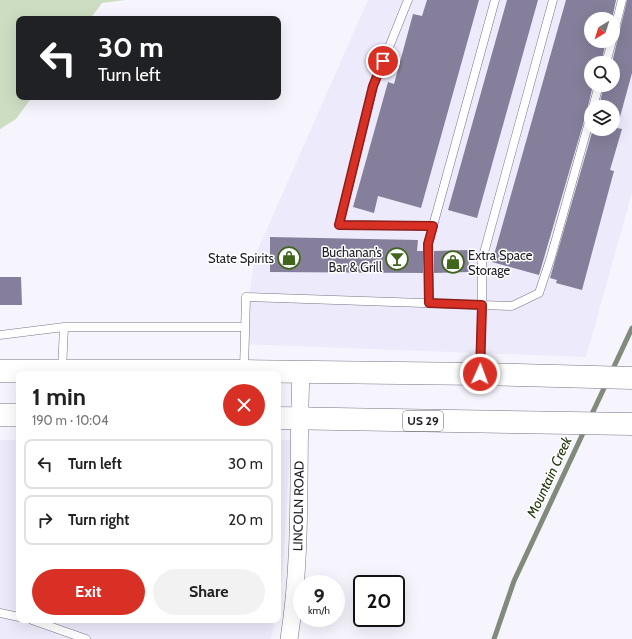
<!DOCTYPE html>
<html lang="en">
<head>
<meta charset="utf-8">
<style>
  body { margin:0; font-family:Cabin,sans-serif; background:#f2f2f2; color:#222; height:100vh; display:flex; flex-direction:column; font-size:15px; white-space:nowrap }
  * { box-sizing:border-box; margin:0 }
  p { font-size:13px; color:#767676 }
  .icon { flex:none; width:22px; height:22px; fill:none; stroke:currentColor; stroke-width:2; stroke-linecap:round; stroke-linejoin:round }
  .map { position:relative; flex:1; overflow:hidden }
  .panel { position:absolute; left:16px; top:371px; width:265px; height:252px; display:flex; flex-direction:column; background:#fff; border-radius:8px; box-shadow:0 4px 16px #0002 }
  .panel>* { flex:none }
  .top-card { position:absolute; left:16px; top:16px; width:265px; height:84px; border-radius:8px; box-shadow:0 4px 16px #0002; background:#202124; color:#fff; overflow:hidden }
  .needle { width:26px; rotate:218deg }
  .controls { position:absolute; left:584px; top:12px; display:grid; gap:8px }
  .controls a { display:grid; place-items:center; width:36px; height:36px; border-radius:50%; background:#fff; box-shadow:0 4px 16px #0002; font-size:20px }
  .speed { position:absolute; left:293px; top:575px; display:flex; gap:8px; font-size:20px; font-weight:700; text-align:center }
  .speed>* { display:grid; place-content:center; width:52px; height:52px; border-radius:50%; background:#fff; box-shadow:0 4px 16px #0002; line-height:1 }
  .speed small { font-size:10px; font-weight:400 }
  .speed .limit { border:2px solid #111; border-radius:6px; background:#fff; color:#111 }
  .pin { position:absolute; display:grid; place-items:center; width:34px; height:34px; color:#fff; margin:-17px; border:2px solid #fff; border-radius:50%; box-shadow:0 1px 4px #0007 }
  .me { position:absolute; width:44px; margin:-22px; rotate:2deg; stroke-linejoin:round; filter:drop-shadow(0 0 3px #0008) }
  .turn { display:flex; align-items:center; gap:14px; height:84px; padding:0 16px; font-size:18px }
  .turn .icon { width:52px; height:52px; stroke-width:2.5 }
  .turn b { display:block; font-size:28px; line-height:34px }
  .round { display:grid; place-items:center; flex:none; width:42px; height:42px; border-radius:21px; background:#f2f2f2 }
  .headline { display:flex; align-items:center; justify-content:space-between; height:68px; padding:0 16px }
  h1 { font-size:24px; font-weight:700; line-height:30px }
  .action { display:flex; gap:8px; margin-top:auto; padding:8px 16px }
  .action a { flex:1; height:46px; border-radius:24px; background:#d93025; color:#fff; font-size:16px; font-weight:700; line-height:46px; text-align:center }
  .action a+a { background:#f2f2f2; color:#222 }
  ul { padding:0; list-style:none }
  li { display:flex; align-items:center; gap:12px; height:50px; margin:0 8px 6px; padding:0 8px; border:2px solid #e0e0e0; border-radius:8px }
  li div { flex:1 }
  li b { display:block; font-size:15px }
  li em { font-style:normal }
  .map>svg:first-child { display:block }
  .built { fill:#edeafb; fill-rule:evenodd }
  .green { fill:#cdddc2 }
  .lines { fill:none; stroke-linecap:round; stroke-linejoin:round }
  .stream { stroke:#818b7b; stroke-width:5 }
  .building { fill:#867f9b }
  .service-casing { stroke:#797488; stroke-width:9 }
  .minor-casing { stroke:#797488; stroke-width:18 }
  .primary-casing { stroke:#797488; stroke-width:23 }
  .service { stroke:#fff; stroke-width:8 }
  .minor { stroke:#fff; stroke-width:17 }
  .primary { stroke:#fff; stroke-width:22 }
  .route-casing { stroke:#8d1f18; stroke-width:10 }
  .route { stroke:#d93025; stroke-width:7 }
  .labels { text-anchor:middle; stroke-width:3; stroke-linejoin:round; paint-order:stroke }
  .shield { fill:#fff; stroke:#636267; stroke-width:1 }
  .shield-label { font-size:12px; font-weight:bold; fill:#201e26 }
  .poi-label { font-size:13px; fill:#201e26; stroke:#fff; text-anchor:end }
  .street-label { font-size:13px; fill:#201e26; stroke:#fff }
  .water-label { font-size:14px; font-style:italic; fill:#21370b; stroke:#fff }
</style>
</head>
<body>
<div class="map">
<svg width="632" height="639" viewBox="0 0 632 639">
  <rect width="100%" height="100%" fill="#f6f4fd"/>
  <path class="built" d="M368 0H632V193L586 357 242 344 255 256ZM591 19H613V41H591ZM591 63H613V85H591ZM591 107H613V129H591Z
    M0 440H19V620H275L271 639H0Z
    M278 440H291L282 578 278 602Z"/>
  <path class="green" d="M0 0H125L102 3 90 19H19V97H32L16 119 0 129Z"/>
  <g class="lines">
    <path class="stream" d="M611 373 632 328
      M590 418 606 384
      M494 639 514 581 585 429"/>
  </g>
  <path class="building" d="M427 0H479L421 208 378 196 374 213 353 207 388 82 394 84 413 14 422 16Z
    M507 0H538L477 218 448 210Z
    M566 0H616L612 19H591V41H606L601 63H591V85H593L588 106 589 110 586 114 539 275 492 262Z
    M627 0H632V73L617 128 622 129 610 170 614 171 582 290 556 283 557 280 550 278 593 129H613V107H599L604 85H613V63H612Z
    M270 237 418 240 417 251H423V273L270 272Z
    M468 250 469 272 434 273V251Z
    M0 277H21L22 305H0Z"/>
  <g class="lines">
    <g class="service-casing">
      <path id="service" d="M408 0 373 87 339 225 433 226
        M553 0 482 260V305L512 306 539 293 551 257 591 115
        M613 36 622 0
        M606 63 612 41
        M593 107 599 85
        M429 303 428 244 495 0
        M0 335 64 327
        M244 369 246 297 482 305 480 373
        M62 370 64 327H245
        M0 613 19 617
        M32 620 86 639"/>
    </g>
    <g class="minor-casing">
      <path id="minor" d="M289 639C303 551 297 461 301 373"/>
    </g>
    <g class="primary-casing">
      <path id="primary" d="M0 371H244L480 374 632 378
        M0 415H19
        M278 418 632 424"/>
    </g>
    <use href="#service" class="service"/>
    <use href="#minor" class="minor"/>
    <use href="#primary" class="primary"/>
  </g>
  <g class="lines">
    <g class="route-casing">
      <path id="route" d="M383 61 373 86 339 225 433 226 428 244 429 303 482 305 480 374"/>
    </g>
    <use href="#route" class="route"/>
  </g>
  <defs>
    <g id="shop-ring" transform="scale(1.15)"><circle r="9.5" fill="#fff" stroke="#41651d" stroke-width="1.5"/><path d="M-5-2.5h2.3a2.7 3.5 0 0 1 5.4 0H5L5.5 6h-11ZM-1.5-2.5h3a1.5 2.3 0 0 0-3 0Z" fill="#41651d"/></g>
    <g id="bar-ring" transform="scale(1.15)"><circle r="9.5" fill="#fff" stroke="#41651d" stroke-width="1.5"/><path d="M-6-5H6L.8 .8V4.5H3.5V6h-7V4.5H-.8V.8Z" fill="#41651d"/></g>
  </defs>
  <g fill-rule="evenodd">
    <use href="#shop-ring" x="289" y="258"/>
    <use href="#bar-ring" x="397" y="259"/>
    <use href="#shop-ring" x="453" y="262"/>
  </g>
  <g class="labels">
    <rect class="shield" x="403" y="411" width="40" height="20" rx="3"/>
    <g class="shield-label">
      <text x="423" y="425">US 29</text>
    </g>
    <g class="poi-label">
      <text x="382" y="257">Buchanan’s<tspan x="382" dy="15">Bar &amp; Grill</tspan></text>
      <text x="468" y="260" text-anchor="start">Extra Space<tspan x="468" dy="15">Storage</tspan></text>
      <text x="274" y="263">State Spirits</text>
    </g>
    <g class="street-label">
      <text transform="translate(298 506) rotate(-89)" y="5">LINCOLN ROAD</text>
    </g>
    <g class="water-label">
      <text transform="translate(549 477) rotate(-65)" y="5">Mountain Creek</text>
    </g>
  </g>
</svg>
<div class="controls">
<a><svg class="needle" viewBox="-14 -14 28 28"><path d="M0-13l5 13h-10z" fill="#e53935"/><path d="M0 13l5-13h-10z" fill="#767676"/></svg></a>
<a><svg class="icon" aria-label="search" viewBox="0 0 24 24"><circle cx="10" cy="10" r="6"/><path d="M15 15l6 6"/></svg></a>
<a><svg class="icon" aria-label="layers" viewBox="0 0 24 24"><path d="M12 4l9 5-9 5-9-5zM3 14l9 5 9-5"/></svg></a>
</div>
<div class="speed"><div>9<small>km/h</small></div><div class="limit">20</div></div>
<div class="pin" style="left:383px;top:61px;background:#d93025"><svg class="icon" aria-label="arrive" viewBox="0 0 24 24"><path d="M6 21V4h12l-3 4 3 4H6"/></svg></div>
<svg class="me" style="left:480px;top:374px" viewBox="-20 -20 40 40"><circle r="17" fill="#d93025" stroke="#fff" stroke-width="3"/><path d="M0-11L8 9 0 5-8 9z" fill="#fff"/></svg>
<div class="top-card">
<div class="turn"><svg class="icon" aria-label="left" viewBox="0 0 24 24"><path d="M17 20v-9H6M10 6l-5 5 5 5"/></svg><div><b>30 m</b>Turn left</div></div>
</div>
<section class="panel">
<div class="headline"><div><h1>1 min</h1><p>190 m · 10:04</p></div><a class="round" style="background:#d93025;color:#fff"><svg class="icon" aria-label="close" viewBox="0 0 24 24"><path d="M6 6l12 12M18 6L6 18"/></svg></a></div>
<ul>
<li><svg class="icon" aria-label="left" viewBox="0 0 24 24"><path d="M17 20v-9H6M10 6l-5 5 5 5"/></svg><div><b>Turn left</b></div><em>30 m</em></li>
<li><svg class="icon" aria-label="right" viewBox="0 0 24 24"><path d="M7 20v-9h11M14 6l5 5-5 5"/></svg><div><b>Turn right</b></div><em>20 m</em></li>
</ul>
<div class="action"><a>Exit</a><a>Share</a></div>
</section>
</div>
</body>
</html>
